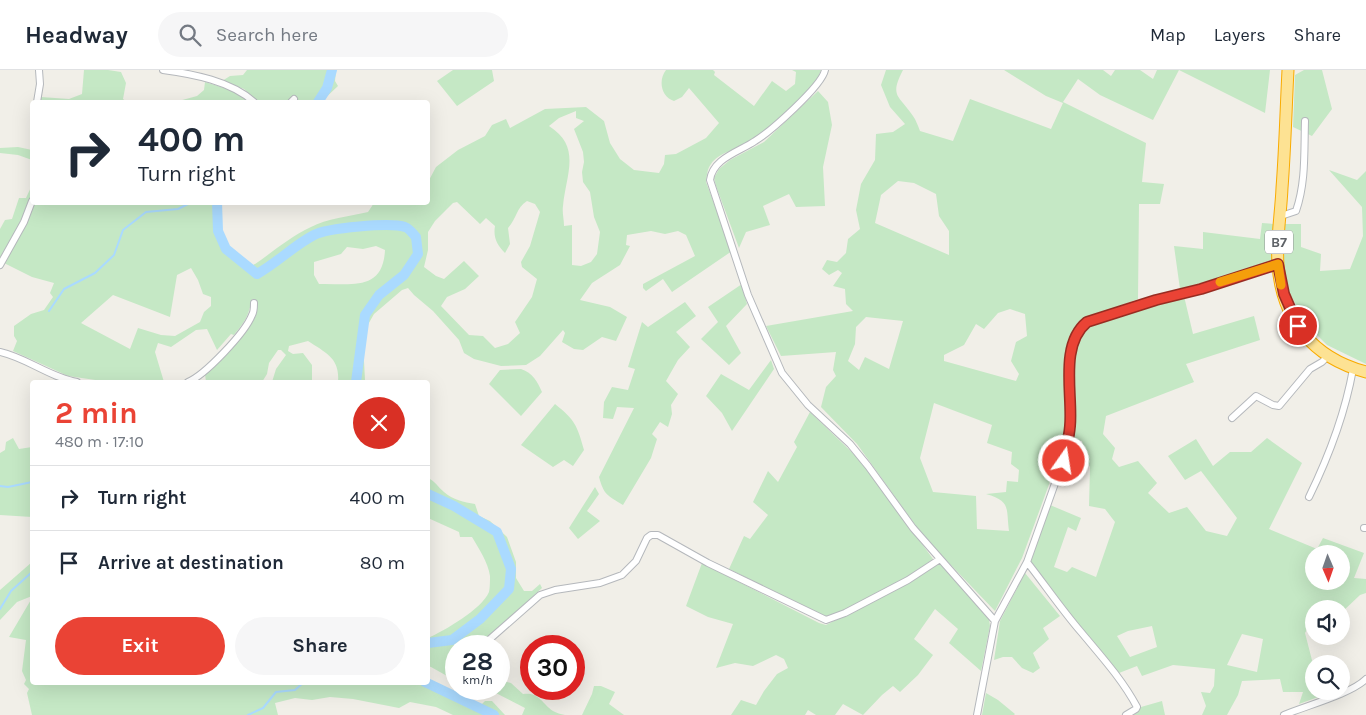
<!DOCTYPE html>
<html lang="en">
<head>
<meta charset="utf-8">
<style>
  body { margin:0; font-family:Karla,sans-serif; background:#f6f6f7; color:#1f2937; height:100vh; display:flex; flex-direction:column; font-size:19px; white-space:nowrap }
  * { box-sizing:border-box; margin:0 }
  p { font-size:16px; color:#747a83 }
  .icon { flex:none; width:28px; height:28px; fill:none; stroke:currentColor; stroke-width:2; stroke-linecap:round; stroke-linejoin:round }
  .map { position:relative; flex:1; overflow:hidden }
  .details { position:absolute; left:30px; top:310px; width:400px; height:305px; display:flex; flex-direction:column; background:#fff; border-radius:5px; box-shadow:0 5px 20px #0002 }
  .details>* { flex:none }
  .banner { position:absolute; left:30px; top:30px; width:400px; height:105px; border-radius:5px; box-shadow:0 5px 20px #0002; background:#fff; color:#1f2937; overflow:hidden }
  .needle { width:32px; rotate:178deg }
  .buttons { position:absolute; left:1305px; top:475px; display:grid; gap:10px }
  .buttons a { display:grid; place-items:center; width:45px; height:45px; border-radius:50%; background:#fff; box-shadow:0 5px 20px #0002; font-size:25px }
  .speed { position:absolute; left:445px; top:565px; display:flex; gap:10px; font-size:25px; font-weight:700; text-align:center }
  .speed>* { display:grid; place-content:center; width:65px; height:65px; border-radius:50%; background:#fff; box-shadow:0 5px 20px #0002; line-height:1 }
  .speed small { font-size:12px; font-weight:400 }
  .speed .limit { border:8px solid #d22; background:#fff; color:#111 }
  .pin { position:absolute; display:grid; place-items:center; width:42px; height:42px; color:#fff; margin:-21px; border:2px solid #fff; border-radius:50%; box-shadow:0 1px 5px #0007 }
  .me { position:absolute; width:55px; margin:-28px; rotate:13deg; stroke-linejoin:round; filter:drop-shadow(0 0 4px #0008) }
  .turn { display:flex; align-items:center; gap:18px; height:105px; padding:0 25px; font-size:22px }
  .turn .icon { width:65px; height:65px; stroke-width:2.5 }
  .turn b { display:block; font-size:35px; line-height:42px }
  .round { display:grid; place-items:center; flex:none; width:52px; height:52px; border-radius:26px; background:#f6f6f7 }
  .headline { display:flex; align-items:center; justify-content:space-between; height:85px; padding:0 25px }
  h1 { font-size:30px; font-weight:700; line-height:38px; color:#ea4335 }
  .primary-button { display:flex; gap:10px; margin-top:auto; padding:10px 25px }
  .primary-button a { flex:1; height:58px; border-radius:30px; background:#ea4335; color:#fff; font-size:20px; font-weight:700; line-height:58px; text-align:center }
  .primary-button a+a { background:#f6f6f7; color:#1f2937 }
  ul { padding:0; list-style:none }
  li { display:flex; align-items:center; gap:15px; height:65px; padding:0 25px; border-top:1px solid #e0e1e3 }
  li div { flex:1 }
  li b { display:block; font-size:19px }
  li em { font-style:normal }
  header { display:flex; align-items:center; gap:30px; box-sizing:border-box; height:70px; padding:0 25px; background:#fff; border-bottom:1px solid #e0e1e3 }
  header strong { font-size:24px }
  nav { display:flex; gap:28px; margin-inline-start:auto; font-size:18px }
  .search { width:350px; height:45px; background:#f6f6f7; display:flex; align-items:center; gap:12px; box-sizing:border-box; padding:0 18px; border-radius:28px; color:#747a83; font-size:19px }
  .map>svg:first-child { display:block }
  .green { fill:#c5e8c5; fill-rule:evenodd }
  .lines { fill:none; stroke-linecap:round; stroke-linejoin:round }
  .stream { stroke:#aadaff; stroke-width:2 }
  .river { stroke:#aadaff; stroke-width:10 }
  .street-casing { stroke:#b5b8bc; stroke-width:8 }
  .highway-casing { stroke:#f9ab00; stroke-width:13 }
  .street { stroke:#fff; stroke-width:6 }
  .highway { stroke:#fde293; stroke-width:11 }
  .route-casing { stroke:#982c22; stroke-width:12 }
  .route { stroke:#ea4335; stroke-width:9 }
  .slow { stroke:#f59e0b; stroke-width:9 }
  .labels { text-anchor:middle; stroke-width:4; stroke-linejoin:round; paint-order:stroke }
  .shield { fill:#fff; stroke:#8f9295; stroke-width:1 }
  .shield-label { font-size:14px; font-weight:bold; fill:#5f6368 }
</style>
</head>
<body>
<header>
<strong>Headway</strong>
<div class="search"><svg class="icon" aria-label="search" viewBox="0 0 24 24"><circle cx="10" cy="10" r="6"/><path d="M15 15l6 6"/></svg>Search here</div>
<nav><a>Map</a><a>Layers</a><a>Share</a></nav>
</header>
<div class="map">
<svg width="1366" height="645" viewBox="0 0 1366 645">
  <rect width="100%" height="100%" fill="#f1efe8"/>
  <path class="green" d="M84 0H108L121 2 126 13 123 29 127 32H41V27L69 29 82 24Z
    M247 0H336L335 11 338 16 321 32H294V27L286 32H258L244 19 222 11 230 6 243 5Z
    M453 0H492L494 11 457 36 437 11Z
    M666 0H713L715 2 714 5 754 36 772 11 786 21 795 14 796 2 792 0H821C819 4 819 8 817 11 804 28 766 62 747 73 736 80 719 82 711 94 707 99 707 106 706 112L732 181 672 222 663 209 646 221 643 218V214L695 186 686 165 678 161 665 164 651 161 627 165 626 175 630 176 620 195 592 213 580 230 610 237 627 247 616 271 602 267 583 280 574 279 562 272 565 263 563 260 540 286 526 295 501 296 474 289 464 283 459 270 433 241 414 225 408 218 402 220 374 244 366 258 363 272 365 310 394 312H338C340 288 326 283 308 271L289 276 288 281 293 284 303 283 312 295V312H272L276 299 286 285 281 280H278L269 293 267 304 262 312H206L205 304 248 259 255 247 257 232 252 229C248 247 246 250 234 265L231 264 217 280 207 259 196 260 171 277 158 273 155 282 164 312H109L68 306 13 281 17 271 14 266V256L31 244 44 240 53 227 50 223 54 213 32 207 4 193 26 155 35 133 222 132C218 146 220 167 230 178 236 185 245 190 252 196 272 183 289 167 311 157 326 149 350 146 368 142L374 133 428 132V112L436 97 458 80 485 66 492 55 506 49 510 58 545 39 586 37 604 51 610 73 620 89 634 100 659 103 664 94 665 85 676 84 706 68 719 53 689 18 682 27 674 31C661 27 658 10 666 0ZM576 41V48L584 51 574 59 583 82 584 92 582 102 583 112 590 122 594 147 600 162 597 184 591 192 581 196 572 195V155L564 156C564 149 562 142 563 136 566 104 582 77 549 56L559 48ZM527 131 535 134 540 142 530 176 521 192 522 197 537 209 532 227 515 252 520 263 508 274 495 278 483 266 469 265 441 236 447 227 465 219 479 206 464 191 444 209 436 206 424 197 428 180V162L435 151 453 133 457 132 480 154 486 148 495 156C493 167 497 175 505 183L510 174 508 158C517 148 516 138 527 131ZM376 176 385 180C383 222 351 213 319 214L314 205V192L341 184 347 177 363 179ZM191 198 198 210 203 224 211 227V236L204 242 200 252 175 266 161 265 138 258 130 279 81 253 113 225 170 247 177 205Z
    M886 0H903C889 27 899 25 913 46 916 50 918 56 920 61L953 71 970 29 1051 59 1063 33 1046 26 1004 0H1103L1111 6 1115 0H1140L1153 9 1157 0H1179L1153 50 1100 25 1078 9 1063 32 1146 73 1142 112 1164 114 1160 134H1139L1138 229 1078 252C1074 261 1069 271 1067 281 1059 312 1071 345 1062 379L1022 488 995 541 924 467 857 374 821 337 826 317 836 306 833 300 836 282 781 286 766 256 853 241 846 234 845 219 833 216 842 203 838 200 829 205 822 199 827 190 837 192 846 183 848 169 860 159 856 140 861 114 875 90 876 64 893 62 905 54 890 37 881 15ZM898 111 914 113 936 124 939 146 949 161V185L875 153 881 125ZM1010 239 1025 244 1027 266 1016 272 1011 291 1019 304 1016 311 944 291V285L964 275 976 254 984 259 998 243ZM866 247 903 251 889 299 865 287 859 300 848 291 855 274 856 257ZM934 333 992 355 987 373 1012 382 1011 394 1019 400 1018 412 1007 411 1006 422 986 424C1011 431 1006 438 1009 461L977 459 976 426 933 422 920 388Z
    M1179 0H1270L1265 43Z
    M1304 0H1322L1332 39 1312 66 1293 57 1295 5Z
    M205 12 240 23 250 32H175L197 26 204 20Z
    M818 21 828 32 832 55 823 97 825 136 796 137 789 124 763 136 770 155 746 162 739 178 716 116 714 108 719 99 730 90 764 72Z
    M18 77 32 80V90L18 85 0 83V78Z
    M1329 100 1357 110 1366 101V294L1327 275 1307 255 1292 228 1288 229 1282 196 1283 154H1301V177L1321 184 1320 201 1350 199 1363 166 1362 137Z
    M32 115C33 135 10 170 0 188V159L5 150 12 149 19 128H26Z
    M1262 153 1274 154 1272 193 1180 219 1174 176 1203 179V162L1260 169Z
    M742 214 747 234 726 256 741 283 729 295 701 269 718 252 708 237Z
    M1184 226 1193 264 1254 246 1260 270 1186 294 1194 312 1106 346 1103 364 1115 378 1112 389 1119 397 1138 391 1157 413 1148 423 1169 443 1187 437 1206 461 1227 466 1237 448 1201 401 1185 410 1168 386 1196 369 1213 396 1230 382H1251L1267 368 1302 393 1269 459 1317 479 1323 468 1364 483 1354 508 1366 509V523L1360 525 1341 543V539H1314V547L1305 563 1314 598V621H1320L1321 626 1299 634 1303 622H1283L1280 609 1242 611 1238 625 1227 645H1202L1206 636 1201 622 1210 623 1214 616 1215 599 1173 595 1142 606 1137 596 1119 603 1083 561 1029 491 1050 435 1081 448 1076 461 1068 457 1054 497 1067 502 1072 497 1096 507 1115 452 1105 439 1089 436 1090 397 1084 387 1082 371 1073 369C1076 335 1061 278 1090 254L1154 231ZM1314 484H1341V511H1314ZM1152 556 1157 577 1130 587 1117 566 1128 561ZM1242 564 1263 569 1257 602 1227 595Z
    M685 232 696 246 676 262 690 277 678 290 666 311 678 324 671 335 672 344 668 357 660 352 652 364 657 369 651 388 623 435C607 425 604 425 599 407L634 338 617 337 613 349 603 348 604 332 612 317 628 320 635 299 628 297 642 252 648 257Z
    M771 290 774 299 732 361 722 343 706 326 721 304 749 320Z
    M521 299C533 303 537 311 542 322L521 346 489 314 500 300Z
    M555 334C575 350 577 355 584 380L573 396 564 390 553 397 521 375Z
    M810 342 863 393 933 489 908 507 834 546 825 547 729 499 744 466 750 469 768 445 753 432 768 401 778 412 797 377 794 372Z
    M13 368 19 379 32 377V447L0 445V383L5 380 6 372Z
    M428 408C435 411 438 417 444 422 453 430 464 432 475 434L479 446 490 451 507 467 516 492V508L524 521H532L540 514 542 518 479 576H456V611L431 597 428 596V568C444 561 482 539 489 522 490 518 490 510 490 506 488 492 479 479 472 467H460L459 462 428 448Z
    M595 417 599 424 587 441 600 451 578 469 569 458Z
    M32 492V526L17 532 0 550V520Z
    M702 493 819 553 826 555 911 512 940 493 989 549 990 556 981 601 949 573 958 559 935 539 914 569 933 585 918 605 900 622 893 616 882 625 863 645 843 634 835 645H816L808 640 805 645H731L741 630 756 635 764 621 777 604 788 598 784 589 776 585 753 596 735 593 716 598 733 554 708 547 686 536Z
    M1025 503 1060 546 1043 558 1049 569 1033 583 1040 598 1033 603 1022 598 1012 587H1003L994 590 1000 551Z
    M32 528V612H428V609L481 635 485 631H492L505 645H453L436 637 410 632 399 638 353 629 330 627 312 630 295 628 275 633 278 645H32L27 623 29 619 24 614 26 610 22 601 26 570 9 567Z
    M499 610 511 613 523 624C540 622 542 634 553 641 556 643 561 644 565 645H522L525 638 488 619H499Z
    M594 616H601L615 622 609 634 624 645H582L592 624Z
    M986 623 998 630 1015 644 1014 645H982Z
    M1162 631 1165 645H1133L1138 642 1141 637Z"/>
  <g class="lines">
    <path class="stream" d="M49 241 64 219 95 203 114 185 123 160 146 142 178 139 192 132
      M0 416 8 417 32 412
      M0 539 11 521 32 502
      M248 645 263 638 276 622 295 620 304 612"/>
    <path class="river" d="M318 32 327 18 332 0
      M217 132 218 161 226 179 257 204C277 193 293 176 314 165 327 158 391 152 405 157 409 158 413 164 416 167L418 184 404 205 379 225 365 245 356 312
      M428 424 454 436 497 462 511 499 509 519 480 549 452 570 428 573
      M425 612 494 645"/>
    <g class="street-casing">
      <path id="street" d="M163 0C193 4 231 11 254 32
        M825 0C822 16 770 62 755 71 739 82 713 88 710 110L748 225 782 303 808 335 850 374 868 396 913 458 995 551 977 645
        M37 32 40 14 39 0
        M291 32 294 29
        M1281 146 1296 141C1306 112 1304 82 1305 51
        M0 195 24 152 32 131
        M0 282C27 288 49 307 77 312
        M188 312C205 305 245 263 252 245 254 242 254 237 254 233
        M1232 348 1256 326 1273 335 1279 336 1310 299 1322 292 1328 286
        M1309 427C1329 386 1345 344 1353 299
        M1364 458H1366
        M1027 492C1045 515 1062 540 1081 562 1101 586 1122 609 1137 637L1136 639 1126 645
        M995 551 1027 492 1063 391 1071 355 1070 284 1082 257 1092 250 1156 230 1201 219 1278 194
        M482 576 540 525 555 520 600 513 622 505 636 491 647 468 651 465H658L708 493 826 550 845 543 908 510 940 489
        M484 619 487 623
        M1284 645C1305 636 1351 624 1366 609"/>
    </g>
    <g class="highway-casing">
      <path id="highway" d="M1288 0C1286 39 1285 79 1282 118 1281 143 1276 170 1278 195 1282 250 1313 288 1366 302"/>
    </g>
    <use href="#street" class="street"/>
    <use href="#highway" class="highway"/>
  </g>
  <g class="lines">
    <g class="route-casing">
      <path id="route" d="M1064 391C1066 379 1069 368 1070 356 1073 325 1059 275 1087 252L1156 230 1201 219 1278 194 1284 224 1298 256"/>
    </g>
    <use href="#route" class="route"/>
    <path class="slow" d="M1220 212 1278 194 1281 215"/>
  </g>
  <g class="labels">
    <rect class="shield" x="1265" y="160.5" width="28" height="23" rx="4"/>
    <g class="shield-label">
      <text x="1279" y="177">B7</text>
    </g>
  </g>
</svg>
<div class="buttons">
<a><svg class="needle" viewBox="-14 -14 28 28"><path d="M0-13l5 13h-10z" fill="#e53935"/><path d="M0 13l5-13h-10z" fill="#747a83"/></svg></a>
<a><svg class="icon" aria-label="sound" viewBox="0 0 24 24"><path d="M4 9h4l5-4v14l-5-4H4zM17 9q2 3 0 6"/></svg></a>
<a><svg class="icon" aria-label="search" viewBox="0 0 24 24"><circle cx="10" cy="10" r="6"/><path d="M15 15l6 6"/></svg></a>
</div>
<div class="speed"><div>28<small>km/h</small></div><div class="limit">30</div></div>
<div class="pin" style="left:1298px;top:256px;background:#d93025"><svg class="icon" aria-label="arrive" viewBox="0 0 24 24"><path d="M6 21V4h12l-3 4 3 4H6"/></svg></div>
<svg class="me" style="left:1064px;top:391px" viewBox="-20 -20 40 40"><circle r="17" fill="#ea4335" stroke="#fff" stroke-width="3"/><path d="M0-11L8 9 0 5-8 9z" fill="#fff"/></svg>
<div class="banner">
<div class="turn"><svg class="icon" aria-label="right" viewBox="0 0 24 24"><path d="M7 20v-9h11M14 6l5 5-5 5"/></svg><div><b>400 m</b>Turn right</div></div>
</div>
<section class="details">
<div class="headline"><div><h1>2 min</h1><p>480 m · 17:10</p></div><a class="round" style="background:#d93025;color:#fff"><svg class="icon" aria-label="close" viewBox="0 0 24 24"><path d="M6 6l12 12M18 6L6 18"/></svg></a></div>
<ul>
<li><svg class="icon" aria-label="right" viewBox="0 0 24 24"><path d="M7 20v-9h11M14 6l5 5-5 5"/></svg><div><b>Turn right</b></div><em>400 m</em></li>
<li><svg class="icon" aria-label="arrive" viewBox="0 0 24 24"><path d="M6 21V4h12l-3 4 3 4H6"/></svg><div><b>Arrive at destination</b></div><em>80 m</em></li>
</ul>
<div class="primary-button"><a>Exit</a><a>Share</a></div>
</section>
</div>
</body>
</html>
